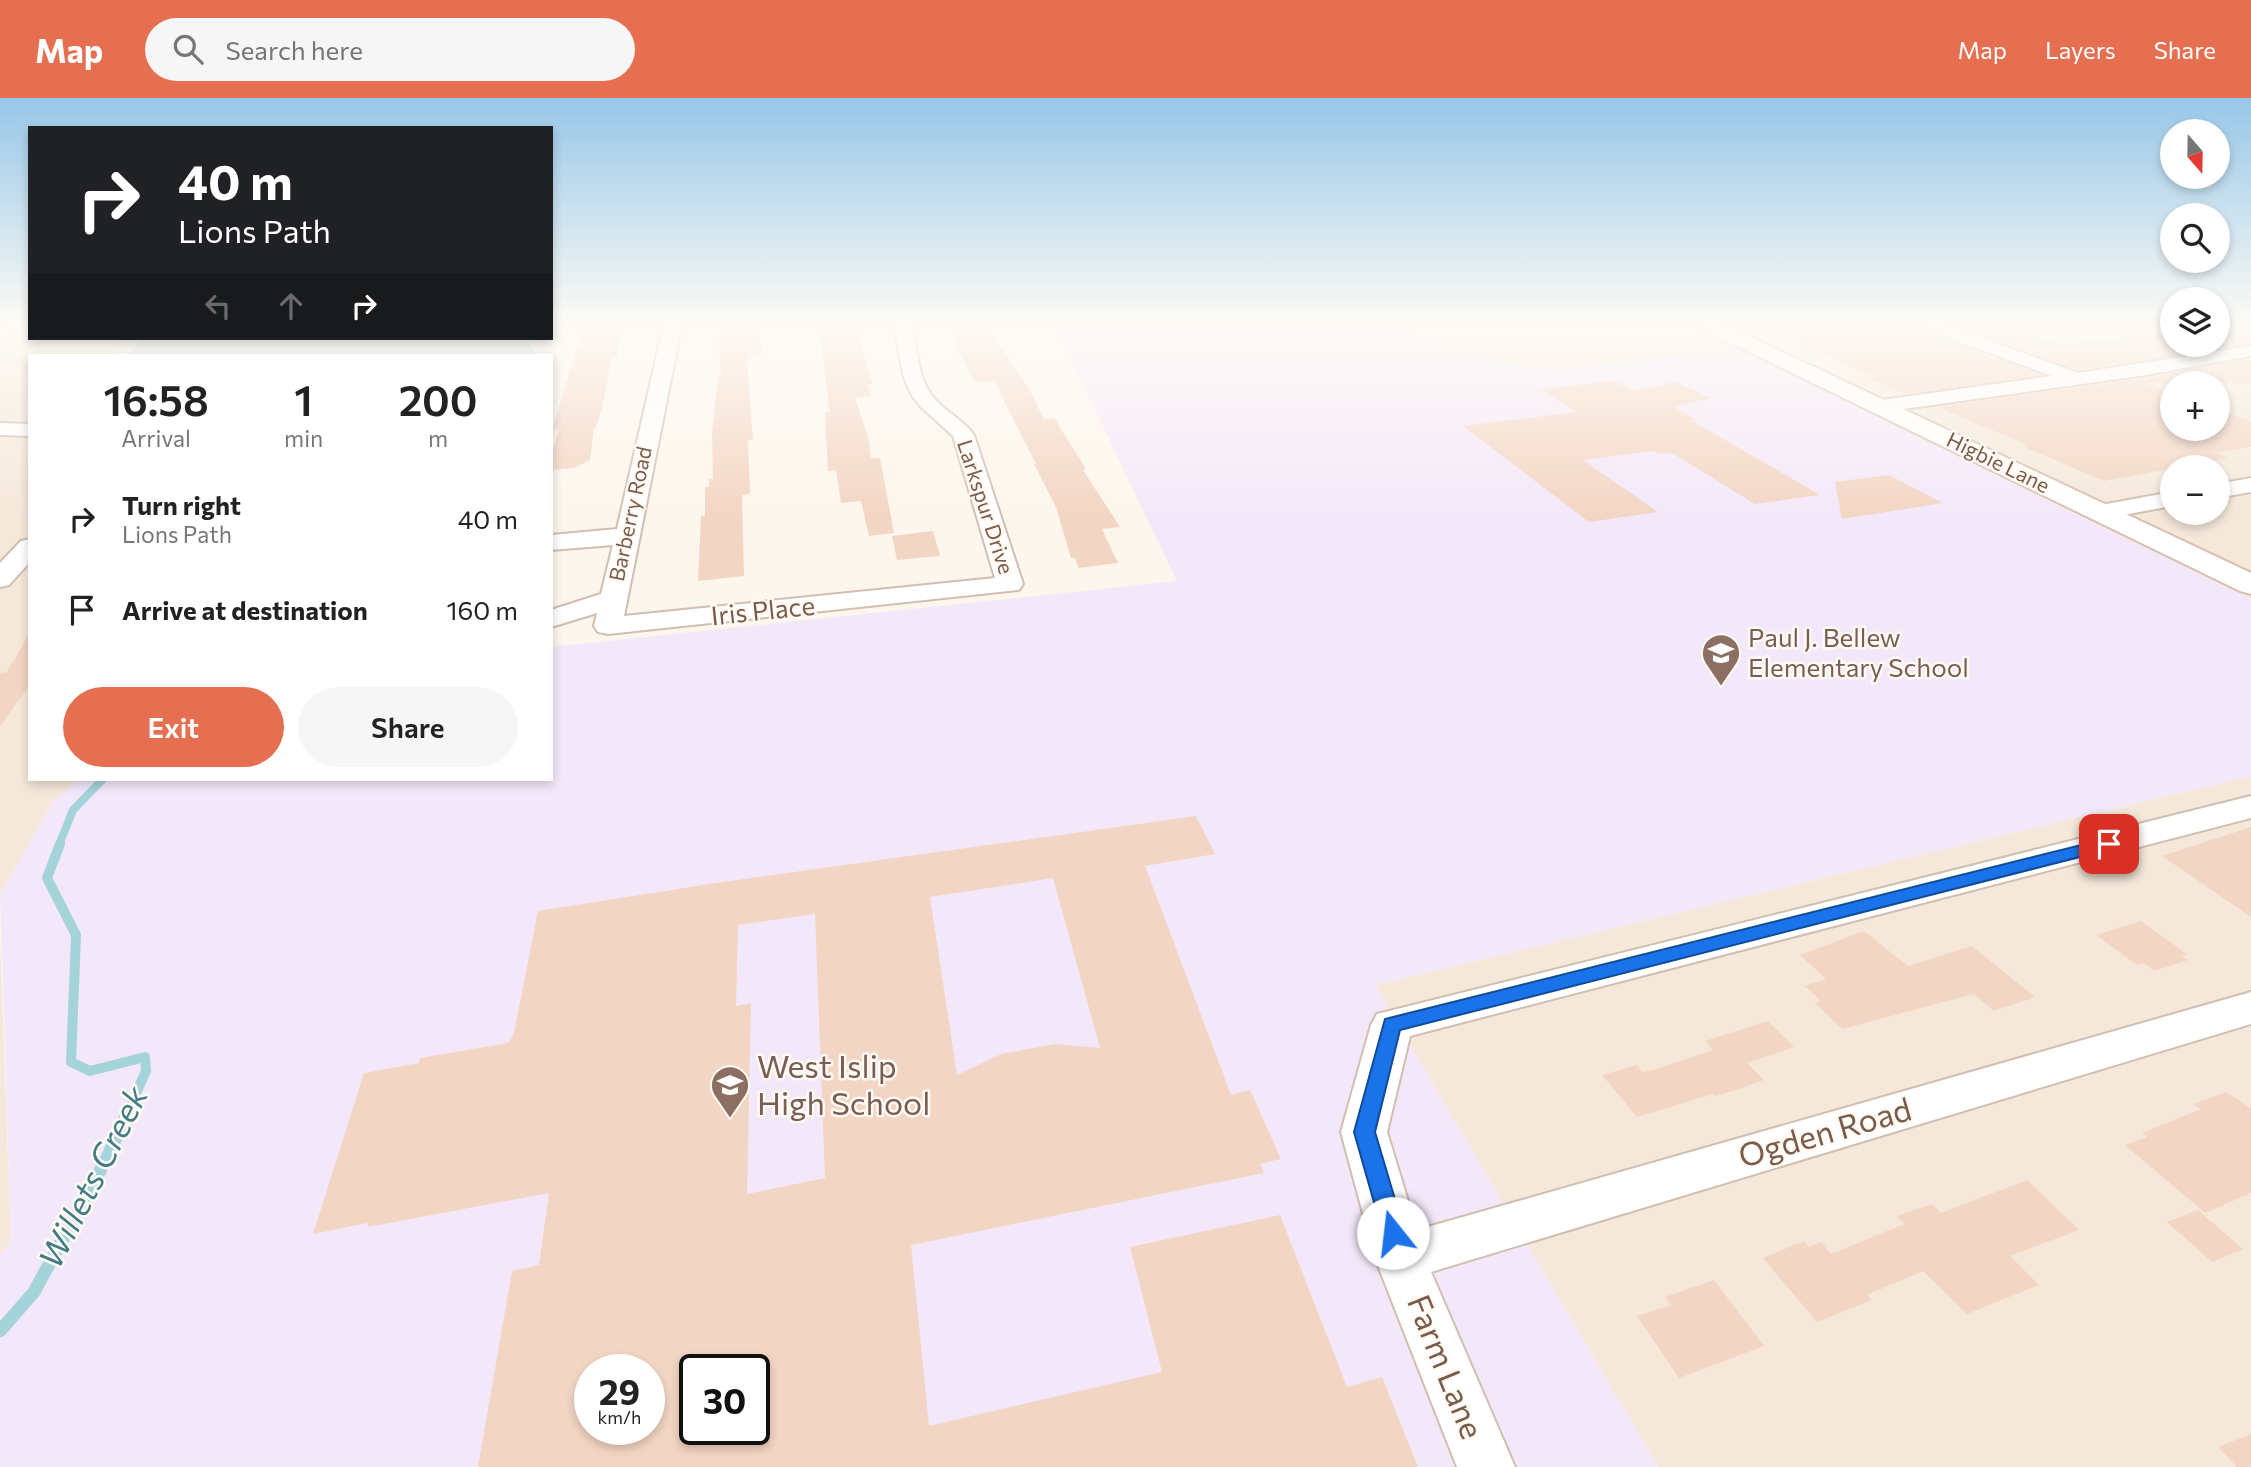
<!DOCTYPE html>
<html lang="en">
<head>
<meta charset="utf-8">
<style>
  body { margin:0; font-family:Commissioner,sans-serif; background:#f6f6f6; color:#222; height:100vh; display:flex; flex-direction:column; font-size:26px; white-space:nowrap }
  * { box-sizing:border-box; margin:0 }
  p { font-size:23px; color:#767676 }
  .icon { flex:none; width:38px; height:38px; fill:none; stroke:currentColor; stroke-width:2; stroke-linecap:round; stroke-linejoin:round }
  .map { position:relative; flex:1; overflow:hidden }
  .sheet { position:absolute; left:28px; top:256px; width:525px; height:427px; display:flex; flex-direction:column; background:#fff; border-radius:0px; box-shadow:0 4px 10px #0003 }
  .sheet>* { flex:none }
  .top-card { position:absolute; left:28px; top:28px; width:525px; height:214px; border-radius:0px; box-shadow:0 4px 10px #0003; background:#202124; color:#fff; overflow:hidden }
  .needle { width:46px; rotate:160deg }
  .tools { position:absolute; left:2160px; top:21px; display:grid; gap:14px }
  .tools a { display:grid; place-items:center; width:70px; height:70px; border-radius:50%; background:#fff; box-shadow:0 4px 10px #0003; font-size:35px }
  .speed { position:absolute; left:574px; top:1256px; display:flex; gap:14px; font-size:35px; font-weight:700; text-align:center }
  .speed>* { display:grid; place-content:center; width:91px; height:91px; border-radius:50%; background:#fff; box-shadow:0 4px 10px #0003; line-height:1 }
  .speed small { font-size:18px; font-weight:400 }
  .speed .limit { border:4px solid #111; border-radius:10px; background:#fff; color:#111 }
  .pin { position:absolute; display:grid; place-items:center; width:60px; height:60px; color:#fff; margin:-30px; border-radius:14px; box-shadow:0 4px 10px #0006 }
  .me { position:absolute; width:77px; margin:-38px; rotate:344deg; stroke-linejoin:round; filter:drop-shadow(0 0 5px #0008) }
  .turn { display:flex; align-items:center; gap:24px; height:147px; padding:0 35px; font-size:32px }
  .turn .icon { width:91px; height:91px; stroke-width:2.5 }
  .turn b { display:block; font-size:49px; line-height:60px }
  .lanes { display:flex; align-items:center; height:66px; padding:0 35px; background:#0003; justify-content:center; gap:35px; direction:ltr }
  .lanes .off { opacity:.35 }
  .eta { display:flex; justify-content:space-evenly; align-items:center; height:119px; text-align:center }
  .eta b { font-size:42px; font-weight:600; line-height:49px }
  .action { display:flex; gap:14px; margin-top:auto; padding:14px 35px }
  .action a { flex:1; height:80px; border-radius:42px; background:#e76f51; color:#fff; font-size:28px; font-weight:600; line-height:80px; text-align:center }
  .action a+a { background:#f6f6f6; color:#222 }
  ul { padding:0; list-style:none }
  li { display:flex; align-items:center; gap:21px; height:91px; padding:0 35px }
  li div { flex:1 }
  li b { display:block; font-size:26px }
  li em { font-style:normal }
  header { display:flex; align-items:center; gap:42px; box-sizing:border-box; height:98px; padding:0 35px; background:#e76f51; color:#fff }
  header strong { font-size:33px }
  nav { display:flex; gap:38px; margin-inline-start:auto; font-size:24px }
  .search { width:490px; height:63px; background:#f6f6f6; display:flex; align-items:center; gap:18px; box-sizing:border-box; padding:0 24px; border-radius:38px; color:#767676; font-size:26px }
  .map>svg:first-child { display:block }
  .residential { fill:#f5e8da; fill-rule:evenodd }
  .commercial { fill:#fde8e0 }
  .education { fill:#f3e8fa; fill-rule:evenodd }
  .water { fill:#bfe3e8; stroke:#a5d3da; stroke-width:2 }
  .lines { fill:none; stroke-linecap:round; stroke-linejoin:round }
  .stream-far2 { stroke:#a5d3da; stroke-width:8 }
  .stream-far1 { stroke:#a5d3da; stroke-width:10 }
  .stream { stroke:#a5d3da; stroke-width:13 }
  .building { fill:#f3d5c3; fill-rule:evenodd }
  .street-casing { stroke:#d1beb0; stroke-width:4 }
  .secondary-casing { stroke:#d6c0b0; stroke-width:4 }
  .street { fill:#fff; fill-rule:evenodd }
  .secondary { fill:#fff; fill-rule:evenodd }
  .route { fill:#1a73e8; stroke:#114b97; stroke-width:2 }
  .labels { text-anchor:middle; stroke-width:5; stroke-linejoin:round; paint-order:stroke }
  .far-street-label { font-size:21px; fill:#7a5c4d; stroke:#fffaf3 }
  .street-label { font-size:26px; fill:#7a5c4d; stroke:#fffaf3 }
  .education-label { font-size:26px; fill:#785e54; stroke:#fffaf3; text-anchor:start }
  .near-education-label { font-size:32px; fill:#785e54; stroke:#fffaf3; text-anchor:start }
  .near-street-label { font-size:32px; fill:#7a5c4d; stroke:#fffaf3 }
  .near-water-label { font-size:33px; font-style:italic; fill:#437c86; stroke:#fffaf3 }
</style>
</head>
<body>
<header>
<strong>Map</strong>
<div class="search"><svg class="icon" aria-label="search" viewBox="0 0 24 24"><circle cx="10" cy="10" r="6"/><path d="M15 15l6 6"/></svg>Search here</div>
<nav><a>Map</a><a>Layers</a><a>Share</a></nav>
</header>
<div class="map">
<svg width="2251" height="1369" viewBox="0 0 2251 1369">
  <rect width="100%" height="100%" fill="#fdf6ec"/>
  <path class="residential" d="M0 226H30V240H130L115 257H30V681H78L53 704 0 797Z
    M1686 226H2172V247H2217V226H2251V501ZM2172 285H2217V331H2172ZM2172 369H2217V415H2172Z
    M2251 678V1369H1658L1375 887Z
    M0 838 11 1144 0 1157Z"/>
  <path class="commercial" d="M1404 226H1686L1736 250 1548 273 1446 253Z"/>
  <path class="education" d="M1054 226H1404L1446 253 1548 273 1736 250 2251 501V678L1375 887 1658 1369H0V1157L11 1144 0 797 53 704 78 681H551V549L1177 483ZM590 1272H649V1332H590ZM695 1272H754V1332H695Z"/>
  <path class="water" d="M145 240H525L533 257H130Z"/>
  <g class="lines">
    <path class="stream-far2" d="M59 747 73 712 103 681"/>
    <path class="stream-far1" d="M60 746 47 780 76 837 71 964 90 973 145 959 146 973 124 1022"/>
    <path class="stream" d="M0 1233 34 1194 107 1060 125 1020"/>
  </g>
  <path class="building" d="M584 226H621L618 259 612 260 603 305 596 330H594L590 362 574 370 551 372V358L559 331 552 332Z
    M950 226H986L1029 291 1044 321 1054 320 1086 371 1083 372 1120 429 1102 431 1118 465 1078 470 1075 460H1071L1056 409 1034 366H1036L994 283 975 284 958 252H960Z
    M1752 226H1916V237L1927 235 2041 277 1906 296 1867 280 1875 279Z
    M1982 226 2000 232 2014 231 2061 247 2154 235 2172 236V247H2217V229L2251 226V246L2078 272 1961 229Z
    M756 229 763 256 750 258 751 262 747 263 753 342H748L750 396 742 397 744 478 698 483 701 418H705V389H709V381H713L712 336 718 277H721L718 232Z
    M856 229 872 286 867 287 871 298 855 300 869 343 871 360H880L894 435 869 438 861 403 841 405 836 372 828 373 825 315 830 314 819 232Z
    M2251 261V285H2144L2172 295V331H2217V311L2251 323V349L2216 355 2228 360 2104 383 2022 348 2028 347 1937 309 2146 280Z
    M1615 283 1634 293 1675 284 1711 300 1674 309 1695 321 1691 322 1820 397 1755 406 1672 355 1660 356 1653 353 1583 362 1658 414 1589 424 1463 328 1577 314 1540 291Z
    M1889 377 1943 405 1842 421 1835 384Z
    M933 433 940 458 897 462 892 438Z
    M30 534V587L0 628V575L7 574Z
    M1196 718 1215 756 1145 768 1231 997 1250 992 1281 1061 1260 1066 1264 1075 911 1147 929 1328 1162 1274 1130 1149 1280 1117 1347 1289 1382 1279 1418 1369H478L512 1173 539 1167 549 1095 368 1129V1125L313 1136 364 975 419 965 420 960 508 945 514 935 538 813 716 785ZM1053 780 1100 950 1056 946 1001 956 957 977 930 799ZM815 816 825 1080 747 1096 751 905 736 908 738 827ZM590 1272H649V1332H590ZM695 1272H754V1332H695Z
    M2251 729V819L2162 758Z
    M2141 823 2187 856 2181 858 2188 862 2154 873 2144 865 2137 867 2096 837Z
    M1864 833 1908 868 1972 848 2035 899 1994 913 1974 896 1842 931 1815 905 1821 903 1805 888 1826 881 1800 857Z
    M1768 923 1794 949 1747 965 1764 982 1733 993 1715 998 1713 996 1637 1019 1602 977 1637 967 1642 974 1656 971 1713 952 1705 943Z
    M2226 994 2251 1010V1095L2205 1115 2125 1047 2147 1039 2142 1035 2201 1011 2194 1006Z
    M2027 1082 2079 1132 2010 1158 2039 1187 1967 1216 1923 1173 1867 1197 1872 1202 1817 1224 1763 1160 1804 1143 1809 1149 1821 1144 1831 1156 1904 1126 1897 1118 1932 1106 1941 1115Z
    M2198 1112 2243 1151 2212 1164 2167 1124Z
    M1714 1182 1764 1248 1679 1280 1637 1218 1671 1207 1665 1199Z
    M2251 1336V1369H2237L2218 1349Z"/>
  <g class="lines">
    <g class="street-casing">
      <path id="street" d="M21 226 6 239 0 240 1 226Z
        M664 226H682L624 518 995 480 953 338 920 308 911 296 903 277 894 226H912C917 248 917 275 930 295 941 312 962 320 974 337L1023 486 1019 492 608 536 598 534 594 528 597 515 551 529V512L601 496 613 447 551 452V437L617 431Z
        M1919 226H1944L2078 275 2251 248V258L2146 277 1882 314 1875 312 1872 308 1875 304 1882 302 2052 278 1922 230Z
        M0 325 30 326V338L0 337Z
        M2251 380V394L2217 400V386Z
        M2172 394V408L2101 421 2093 419 2089 414 2093 409 2101 407Z
        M30 441V464L9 487 0 489V465L21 443Z
        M2251 698V720L1410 938 1387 1034 1417 1132 2251 894V926L1431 1174 1515 1369H1457L1375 1160 1341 1034 1371 927 1377 916Z"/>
    </g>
    <g class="secondary-casing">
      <path id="secondary" d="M1697 226H1723L2251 475V496L2240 493 1700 230Z"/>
    </g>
    <use href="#street" class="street"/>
    <use href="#secondary" class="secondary"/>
  </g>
  <linearGradient id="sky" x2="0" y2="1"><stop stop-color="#97c7e8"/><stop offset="0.54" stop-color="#fefbf6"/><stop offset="1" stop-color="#fefbf6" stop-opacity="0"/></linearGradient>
  <rect width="2251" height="418" fill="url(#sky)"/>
  <path class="route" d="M2109 740 2118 746 2115 750 1400 932 1375 1034 1405 1135 1401 1143 1393 1146 1385 1143 1354 1034 1385 921Z"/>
  <defs>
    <g id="school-pin" transform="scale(2.0125)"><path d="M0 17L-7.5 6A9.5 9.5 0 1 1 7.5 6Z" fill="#8d6e63" stroke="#fffaf3"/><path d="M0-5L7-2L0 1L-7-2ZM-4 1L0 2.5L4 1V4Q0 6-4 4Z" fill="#fff"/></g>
  </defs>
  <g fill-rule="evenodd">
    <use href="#school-pin" x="1721" y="555"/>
    <use href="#school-pin" x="730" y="987"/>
  </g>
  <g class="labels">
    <g class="far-street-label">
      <text transform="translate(1998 365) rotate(26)" y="7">Higbie Lane</text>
      <text transform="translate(985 409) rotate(72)" y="7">Larkspur Drive</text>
      <text transform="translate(631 416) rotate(-78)" y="7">Barberry Road</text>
    </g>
    <g class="street-label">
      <text transform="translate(763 513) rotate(-6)" y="9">Iris Place</text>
    </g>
    <g class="education-label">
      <text x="1748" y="549">Paul J. Bellew<tspan x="1748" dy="30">Elementary School</tspan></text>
    </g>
    <g class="near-education-label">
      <text x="757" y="980">West Islip<tspan x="757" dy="37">High School</tspan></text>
    </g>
    <g class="near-street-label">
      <text transform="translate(1825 1035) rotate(-16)" y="11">Ogden Road</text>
      <text transform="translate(1445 1269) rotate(68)" y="11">Farm Lane</text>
    </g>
    <g class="near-water-label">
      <text transform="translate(93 1079) rotate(-63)" y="12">Willets Creek</text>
    </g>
  </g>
</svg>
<div class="tools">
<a><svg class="needle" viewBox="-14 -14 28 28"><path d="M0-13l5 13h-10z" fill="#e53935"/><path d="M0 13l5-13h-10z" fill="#767676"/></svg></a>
<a><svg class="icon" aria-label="search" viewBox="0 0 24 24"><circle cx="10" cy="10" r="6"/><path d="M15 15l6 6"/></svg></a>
<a><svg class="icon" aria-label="layers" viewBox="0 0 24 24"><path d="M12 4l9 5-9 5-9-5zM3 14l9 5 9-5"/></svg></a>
<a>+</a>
<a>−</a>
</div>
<div class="speed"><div>29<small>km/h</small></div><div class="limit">30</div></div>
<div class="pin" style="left:2109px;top:746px;background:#d93025"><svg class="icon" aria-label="arrive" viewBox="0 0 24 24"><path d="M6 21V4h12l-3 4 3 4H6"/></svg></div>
<svg class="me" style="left:1393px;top:1135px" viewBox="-20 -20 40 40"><circle r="19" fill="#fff"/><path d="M0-13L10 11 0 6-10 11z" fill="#1a73e8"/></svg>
<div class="top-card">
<div class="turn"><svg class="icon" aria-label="right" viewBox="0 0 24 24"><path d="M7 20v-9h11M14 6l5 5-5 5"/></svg><div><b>40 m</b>Lions Path</div></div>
<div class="lanes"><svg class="icon off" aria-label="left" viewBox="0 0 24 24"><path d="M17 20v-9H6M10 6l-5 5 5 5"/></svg><svg class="icon off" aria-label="ahead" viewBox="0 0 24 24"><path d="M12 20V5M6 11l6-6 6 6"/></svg><svg class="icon" aria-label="right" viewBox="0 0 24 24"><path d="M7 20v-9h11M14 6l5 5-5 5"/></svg></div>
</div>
<section class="sheet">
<div class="eta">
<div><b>16:58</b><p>Arrival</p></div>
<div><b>1</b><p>min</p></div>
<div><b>200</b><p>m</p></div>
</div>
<ul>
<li><svg class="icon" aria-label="right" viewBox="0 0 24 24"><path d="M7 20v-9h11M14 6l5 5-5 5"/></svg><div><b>Turn right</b><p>Lions Path</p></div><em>40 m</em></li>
<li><svg class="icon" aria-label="arrive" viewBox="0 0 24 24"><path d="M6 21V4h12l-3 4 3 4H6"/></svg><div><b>Arrive at destination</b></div><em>160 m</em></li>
</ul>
<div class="action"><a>Exit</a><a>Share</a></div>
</section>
</div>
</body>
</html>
